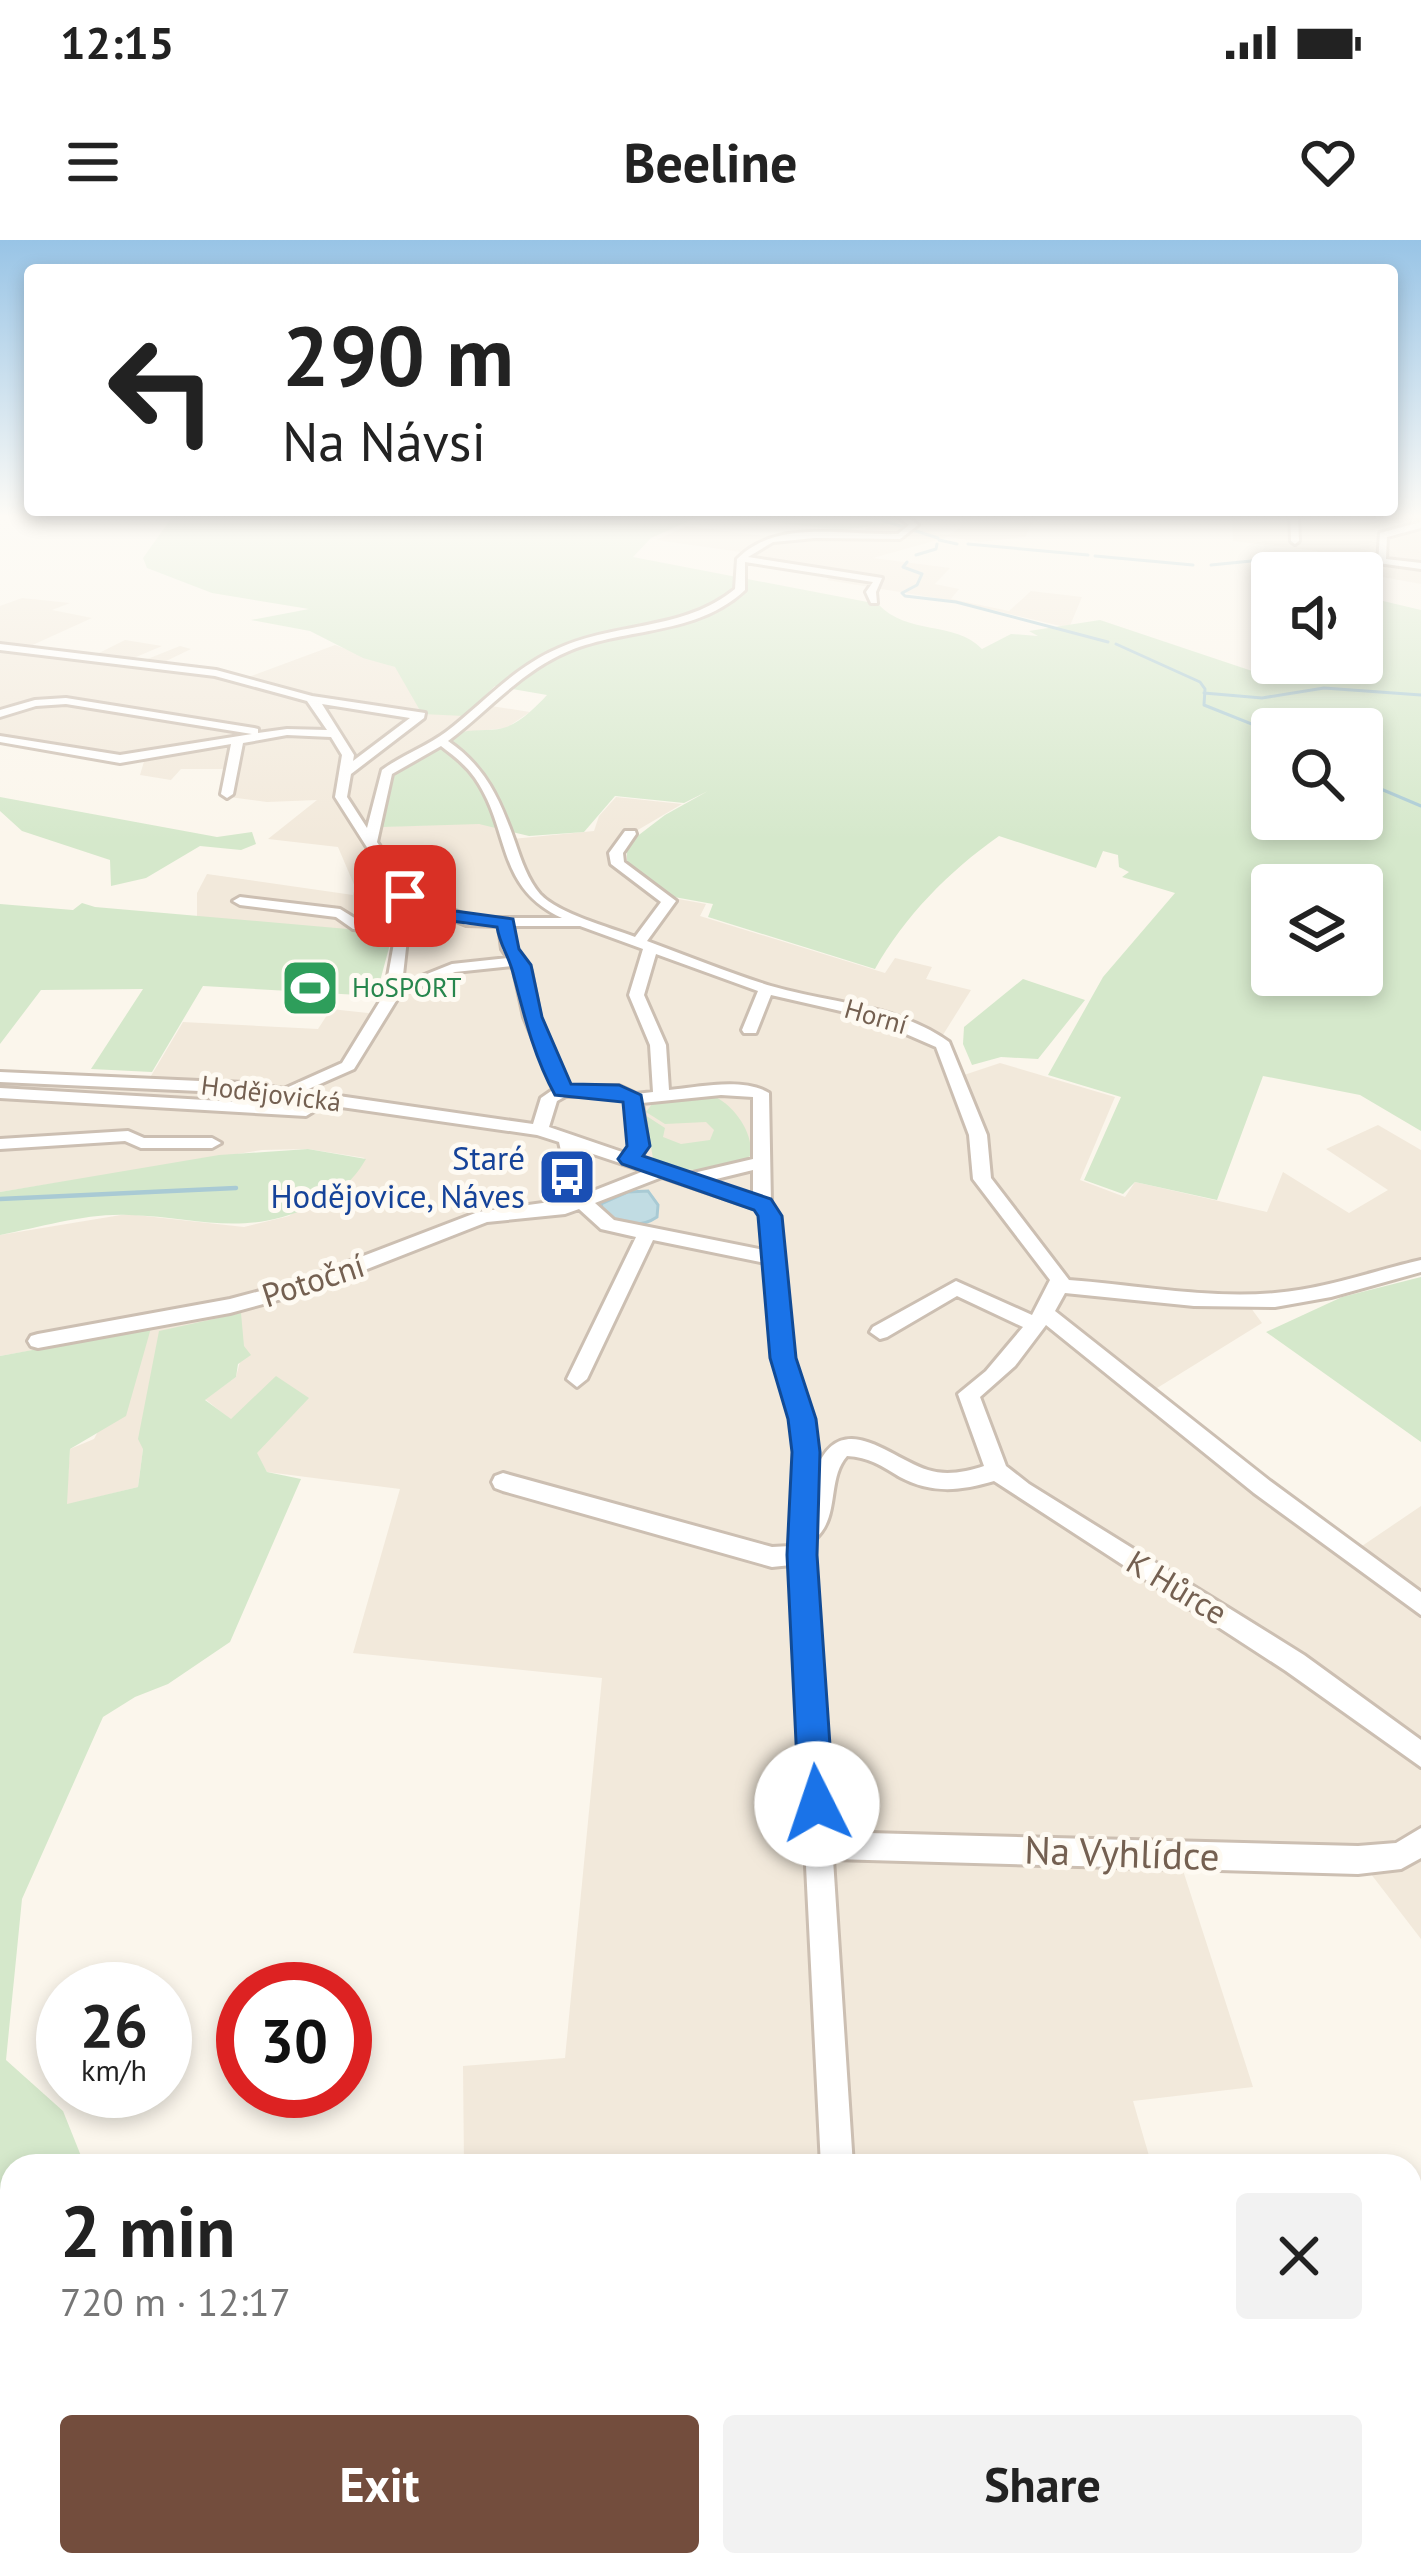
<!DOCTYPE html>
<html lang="en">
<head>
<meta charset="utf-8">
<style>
  body { margin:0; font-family:"PT Sans",sans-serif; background:#f2f2f2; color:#222; height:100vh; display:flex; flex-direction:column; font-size:45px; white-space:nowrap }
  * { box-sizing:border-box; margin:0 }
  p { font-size:39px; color:#767676 }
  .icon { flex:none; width:66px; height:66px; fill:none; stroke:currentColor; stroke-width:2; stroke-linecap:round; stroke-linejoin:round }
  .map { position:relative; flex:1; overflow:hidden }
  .sheet { position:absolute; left:0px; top:1914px; width:1422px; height:423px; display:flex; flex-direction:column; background:#fff; border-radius:36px 36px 0 0; box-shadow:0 6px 18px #0003 }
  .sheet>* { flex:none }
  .top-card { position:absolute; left:24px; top:24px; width:1374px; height:252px; border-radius:12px; box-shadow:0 6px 18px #0003; background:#fff; color:#222; overflow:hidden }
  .buttons { position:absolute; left:1251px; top:312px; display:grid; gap:24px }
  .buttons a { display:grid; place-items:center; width:132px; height:132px; border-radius:12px; background:#fff; box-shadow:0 6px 18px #0003; font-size:60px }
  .speed { position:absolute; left:36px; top:1722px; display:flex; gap:24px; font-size:60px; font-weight:700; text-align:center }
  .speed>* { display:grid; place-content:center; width:156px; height:156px; border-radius:50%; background:#fff; box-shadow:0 6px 18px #0003; line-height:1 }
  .speed small { font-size:30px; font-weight:400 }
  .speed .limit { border:18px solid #d22; background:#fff; color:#111 }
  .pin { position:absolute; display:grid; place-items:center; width:102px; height:102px; color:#fff; margin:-51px; border-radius:24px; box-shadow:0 6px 18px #0006 }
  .me { position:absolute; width:132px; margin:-66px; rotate:356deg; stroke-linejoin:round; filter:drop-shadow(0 0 9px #0008) }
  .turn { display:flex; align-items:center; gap:42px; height:252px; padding:0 60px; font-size:54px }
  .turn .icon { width:156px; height:156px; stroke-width:2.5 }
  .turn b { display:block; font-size:84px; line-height:102px }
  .round { display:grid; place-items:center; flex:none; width:126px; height:126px; border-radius:12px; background:#f2f2f2 }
  .summary { display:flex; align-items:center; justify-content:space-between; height:204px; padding:0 60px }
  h1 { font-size:72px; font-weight:800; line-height:90px }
  .action { display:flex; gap:24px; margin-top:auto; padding:24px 60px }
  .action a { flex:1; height:138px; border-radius:12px; background:#734d3d; color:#fff; font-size:48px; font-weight:800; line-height:138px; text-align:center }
  .action a+a { background:#f2f2f2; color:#222 }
  .status { display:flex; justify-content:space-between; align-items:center; height:84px; padding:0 60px; background:#fff; direction:ltr }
  .status svg { height:33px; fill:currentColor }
  header { display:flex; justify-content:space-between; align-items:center; height:156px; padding:0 60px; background:#fff; font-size:54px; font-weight:800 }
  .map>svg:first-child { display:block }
  .residential { fill:#f2e9db }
  .green { fill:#d5e8cb; fill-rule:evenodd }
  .water { fill:#c1dce3; stroke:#a9cad4; stroke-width:3 }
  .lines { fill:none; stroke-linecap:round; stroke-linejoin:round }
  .stream-far1 { stroke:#a9cad4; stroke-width:3 }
  .stream { stroke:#a9cad4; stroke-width:4.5 }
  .minor-casing { stroke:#ccbfb2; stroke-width:6 }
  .major-casing { stroke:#d8d2ce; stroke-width:6 }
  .minor { fill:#fff; fill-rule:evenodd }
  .major { fill:#f2ddac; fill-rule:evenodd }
  .route { fill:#1a73e8; stroke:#114b97; stroke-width:3 }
  .labels { text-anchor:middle; stroke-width:10; stroke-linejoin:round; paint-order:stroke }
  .far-leisure-label { font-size:27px; fill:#27864d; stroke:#fefaf2; text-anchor:start }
  .far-street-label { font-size:27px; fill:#746051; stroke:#fefaf2 }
  .transit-label { font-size:33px; fill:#164399; stroke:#fefaf2; text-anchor:end }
  .street-label { font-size:33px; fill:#746051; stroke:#fefaf2 }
  .near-street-label { font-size:39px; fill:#746051; stroke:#fefaf2 }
</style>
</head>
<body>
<div class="status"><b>12:15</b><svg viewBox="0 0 49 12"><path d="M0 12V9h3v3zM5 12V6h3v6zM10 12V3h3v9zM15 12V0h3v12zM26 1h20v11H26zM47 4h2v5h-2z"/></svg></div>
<header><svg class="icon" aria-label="menu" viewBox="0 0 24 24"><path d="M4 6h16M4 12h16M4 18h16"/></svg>Beeline<svg class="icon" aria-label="heart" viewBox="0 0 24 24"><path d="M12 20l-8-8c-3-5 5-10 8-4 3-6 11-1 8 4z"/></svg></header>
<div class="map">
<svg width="1421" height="2335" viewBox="0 0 1421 2335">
  <rect width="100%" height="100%" fill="#fbf6ec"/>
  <path class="residential" d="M961 273H1047L1033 282 1025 297 981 302 948 297 873 318 950 328 935 344 959 349 951 359 1009 371 1031 351 1082 357 1069 388 954 361 827 340 832 335 738 320 741 312 656 300 687 286 780 298 856 295 875 283 948 295 960 288Z
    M1232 273H1421V344L1339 329 1317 311 1233 301Z
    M22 358 70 363 52 370 92 378 26 408 93 416 125 400 162 406 129 420 140 422 180 406 191 409 160 424 243 439 335 405 395 427 464 476 485 465 530 472 506 488 457 493 392 529 375 587 504 582 512 599 594 591 599 576 616 557 682 564 631 594 618 612 620 624 673 658 706 664 700 676 885 733 895 718 932 727 926 739 971 750 941 798 958 837 1000 823 1115 857 1080 940 1125 957 1135 942 1267 972 1283 932 1349 973 1388 950 1326 909 1378 885 1421 910V1028L1248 1064 1262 1083 1149 1153 1263 1245 1362 1306 1421 1266V1699L1364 1625 1179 1618 1253 1847 1133 1861 1152 1926H464L463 1826 565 1818 602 1438 353 1413 400 1249 267 1232 256 1213 308 1158 260 1156 231 1180 205 1159 236 1137 244 1106 143 1209 138 1247 66 1265 70 1209 94 1199 151 1089 0 1116V995L127 974 244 987 289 976 365 918 308 909 262 910 0 952V835L148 841 183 782 318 789 331 769 377 774 389 753 392 693 197 679V653L207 634 353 655 355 647 338 607 268 599 317 560 267 562 221 556 227 529H181L171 540 140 535 145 518 127 520 0 502V366Z"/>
  <path class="green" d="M175 273H707L651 298 633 317 878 364C908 396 954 380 982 409L1011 394 1038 396 1029 391 1100 380 1264 435 1342 430 1343 423H1362V356L1421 370V891L1360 855 1263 836 1217 960 1135 942 1123 954 1084 940 1121 857 1048 835 1103 737 1175 653 1122 637 1129 632 1119 627 1118 615 1103 611 1096 628 999 596C949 631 904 677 875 729L708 677 713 664 674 657 627 625V604L665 575 708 551 684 563 615 556 584 592 529 596 479 584 383 587C370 541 417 508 456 494 471 488 488 492 503 488 519 484 536 467 547 455L495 446 464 476 422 474 395 427 363 418 310 391 251 380 309 369 212 353 147 328 143 318ZM1272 489H1362V579H1272ZM1272 645H1362V735H1272Z
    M883 273 907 282 841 290 710 275Z
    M0 557 217 597 252 592 256 604 241 610 200 606 146 638 111 646 110 620 22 591 0 571Z
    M82 663 95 667 393 693 376 756 203 746 152 832 91 829 143 749 41 750 0 804V664L73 670Z
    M1023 739 1085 760 1038 819 1001 817 972 825 963 804 964 787Z
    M711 855C733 863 755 894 750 916 725 935 680 934 653 918L645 875 665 888 663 897 681 904 710 900 714 890 706 882 665 884 646 872 652 864Z
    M308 909 366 919C352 943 337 954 312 966 242 998 199 977 129 975 87 973 41 987 0 995V952L219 915Z
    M1421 1037V1202L1266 1092 1342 1057Z
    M241 1073 244 1106 251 1115 238 1124 236 1137 205 1160 231 1179 276 1136 309 1158 257 1213 267 1232 301 1239 230 1402 168 1444 135 1457 103 1477 22 1659 6 1820 63 1871 83 1921 82 1926H12V2188L0 2238V1116L151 1088 126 1176 70 1209 67 1264 138 1247 143 1209 138 1199 159 1091Z
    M783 2325H980L986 2335H782Z"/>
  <path class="water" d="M648 951 658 965 657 977C641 988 620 986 604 975L601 964 628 952Z"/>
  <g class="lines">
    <path class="stream-far1" d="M859 273 938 298
      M939 300 957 304
      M968 304 1088 315
      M916 315 936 309 937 304
      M1095 316 1193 325
      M907 322 903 327 922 334 917 345 902 353 905 356 956 362 1108 402
      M1211 325 1271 319
      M1116 404 1200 442 1205 449 1204 465 1272 492
      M1204 453 1262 458 1324 448 1421 455
      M1362 541 1421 566"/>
    <path class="stream" d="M0 959 236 948"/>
    <g class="minor-casing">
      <path id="minor" d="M893 273H903L918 285 900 299 815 298 773 302 748 317 882 338 876 352 877 363H871L866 352 873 342 745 322V350C696 396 627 387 569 411 521 431 489 470 448 501 486 527 500 560 515 602 521 620 528 640 540 654 559 674 609 687 635 697L661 662 611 624 609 613 625 591H635L636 594 623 613 624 622 676 661 647 701C688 716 729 733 771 746 829 763 898 765 949 802L987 895 991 938 1069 1040C1138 1045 1206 1059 1275 1053 1325 1049 1373 1031 1421 1020V1032L1331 1057 1275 1067 1194 1066 1065 1053 1055 1071 1270 1241 1421 1352V1375L1254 1253 1046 1085 1015 1126 980 1157 1006 1226 1029 1244 1304 1415 1421 1500V1527L1286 1431 994 1241C960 1251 932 1254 900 1237 882 1226 869 1217 847 1216 826 1240 841 1277 814 1300L831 1592 1358 1606 1396 1603 1421 1588V1618L1401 1629 1358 1634 833 1619 853 1926H821L791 1325 772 1327 503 1251 495 1248 492 1242 495 1236 503 1233 772 1307 791 1306 795 1212 791 1179 773 1118 765 1023 653 1000 587 1139 577 1147 567 1139 636 997 601 989 579 969 565 974 487 982 311 1051 230 1073 38 1108 31 1106 28 1101 31 1096 38 1094 230 1059 298 1041 478 972 572 959 559 902 537 895 244 853 0 842V832L244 843 284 849 342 823 385 753 396 692 353 689 336 677 240 665 233 661 240 657 340 669 361 682 396 683 398 656 335 557 342 515 331 497 287 495 243 503 233 554 227 558 221 554 231 504 120 523 0 502V496L120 515 252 494 66 464 36 466 0 477V470L35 460 66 458 254 488 258 489V493L287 489 327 490 307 461 215 436 0 410V404L216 430 312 456 425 473 424 478 351 534 347 557 367 588 382 530C402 515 426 507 446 492 484 463 514 427 559 408 617 382 684 391 735 349L737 319C777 278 846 296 898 294L909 285ZM322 464 410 478 353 521 354 515ZM441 506C454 516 466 525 475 538 511 590 495 647 562 678H473L410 653 377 602 392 534ZM411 663 466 685 499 686 502 709 508 718 452 724 402 744ZM513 686H580L643 709 629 755 650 805 653 852 636 854 619 846H569L540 777 531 731 516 709ZM656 714 758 751 742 790 744 793H756L771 755 867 777 936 807 969 895 973 939 1050 1040 1032 1075 956 1041 873 1087 870 1092 880 1099 887 1097 957 1056 1023 1087 986 1131 958 1154 984 1226C966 1232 946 1236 928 1230 888 1217 841 1167 816 1230L813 1179 793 1118 779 976 771 964 769 853C743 837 699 847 669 850L666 805 644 755ZM513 726 524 777 554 849 541 858 533 884 304 851 354 829 399 756 455 732ZM721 855 753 857V919L689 934 640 918 648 906 642 863ZM566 856H616L625 861 630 906 625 913 549 887 557 861ZM578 909 644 931 588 953ZM753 930V956L708 941ZM662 937 756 969 761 977 764 1010 614 980 595 963Z
        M1290 273H1298L1299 301 1295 304 1291 301Z
        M1421 282V288L1387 297 1386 319 1421 323V329L1378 323 1380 293Z
        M0 848 306 866 314 871 306 876 0 858Z
        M128 891 144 898H212L221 903 212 908H141L125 901 0 909V899Z"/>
    </g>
    <g class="major-casing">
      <path id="major" d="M1396 273 1421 276V282L1398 275Z"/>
    </g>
    <use href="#minor" class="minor"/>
    <use href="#major" class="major"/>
  </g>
  <linearGradient id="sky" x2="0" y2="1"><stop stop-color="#98c4e6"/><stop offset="0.46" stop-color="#fdfbf6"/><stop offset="1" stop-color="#fdfbf6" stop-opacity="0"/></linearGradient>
  <rect width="1421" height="600" fill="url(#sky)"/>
  <path class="route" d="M405 650 455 671 513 679 519 709 531 725 542 777 571 844 619 845 641 855 650 906 643 916 771 959 782 976 796 1118 816 1179 820 1212 817 1315 834 1564 829 1576 817 1581 804 1576 799 1564 787 1315 792 1212 788 1179 770 1118 758 976 754 970 622 924 618 919 627 906 623 862 555 855C534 817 524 775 513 733 509 716 500 706 497 687L444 680 398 660V652Z"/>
  <defs>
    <g id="stadium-square" transform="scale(3)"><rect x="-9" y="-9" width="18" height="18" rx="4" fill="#2e9e5b" stroke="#fefaf2"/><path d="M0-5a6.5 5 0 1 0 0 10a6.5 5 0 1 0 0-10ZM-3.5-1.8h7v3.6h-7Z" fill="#fff"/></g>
    <g id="bus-square" transform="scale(3)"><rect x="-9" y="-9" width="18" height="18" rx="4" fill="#1a4fb4" stroke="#fefaf2"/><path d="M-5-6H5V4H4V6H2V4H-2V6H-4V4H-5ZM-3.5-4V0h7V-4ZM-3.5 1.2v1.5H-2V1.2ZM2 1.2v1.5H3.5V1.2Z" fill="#fff"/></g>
  </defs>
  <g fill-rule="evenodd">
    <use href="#stadium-square" x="310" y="748"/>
    <use href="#bus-square" x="567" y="937"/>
  </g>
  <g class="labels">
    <g class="far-leisure-label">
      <text x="352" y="757">HoSPORT</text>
    </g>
    <g class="far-street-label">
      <text transform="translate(876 777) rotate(16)" y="9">Horní</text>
      <text transform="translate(271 854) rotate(7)" y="9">Hodějovická</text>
    </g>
    <g class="transit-label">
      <text x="525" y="930">Staré<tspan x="525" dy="38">Hodějovice, Náves</tspan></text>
    </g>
    <g class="street-label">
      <text transform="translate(313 1040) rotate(-18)" y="12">Potoční</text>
      <text transform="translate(1177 1347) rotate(31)" y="12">K Hůrce</text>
    </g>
    <g class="near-street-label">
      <text transform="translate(1122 1613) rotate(2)" y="14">Na Vyhlídce</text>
    </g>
  </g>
</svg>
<div class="buttons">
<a><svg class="icon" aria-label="sound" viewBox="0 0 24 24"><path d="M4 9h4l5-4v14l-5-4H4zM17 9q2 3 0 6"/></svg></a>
<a><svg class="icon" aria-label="search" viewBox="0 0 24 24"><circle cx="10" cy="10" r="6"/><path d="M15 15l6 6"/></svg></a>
<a><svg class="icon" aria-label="layers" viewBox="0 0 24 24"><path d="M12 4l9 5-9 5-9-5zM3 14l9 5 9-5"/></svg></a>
</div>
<div class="speed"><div>26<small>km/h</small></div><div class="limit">30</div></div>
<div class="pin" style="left:405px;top:656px;background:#d93025"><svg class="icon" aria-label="arrive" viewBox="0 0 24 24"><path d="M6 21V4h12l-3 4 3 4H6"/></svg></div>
<svg class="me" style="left:817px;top:1564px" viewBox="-20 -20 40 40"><circle r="19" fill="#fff"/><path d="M0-13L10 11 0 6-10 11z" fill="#1a73e8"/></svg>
<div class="top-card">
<div class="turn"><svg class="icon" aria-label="left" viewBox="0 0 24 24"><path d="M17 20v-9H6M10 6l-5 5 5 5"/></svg><div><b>290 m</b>Na Návsi</div></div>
</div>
<section class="sheet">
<div class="summary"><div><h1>2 min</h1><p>720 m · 12:17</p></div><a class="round"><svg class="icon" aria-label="close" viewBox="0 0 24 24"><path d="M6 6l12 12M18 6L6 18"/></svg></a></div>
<div class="action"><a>Exit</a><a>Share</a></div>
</section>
</div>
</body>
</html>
